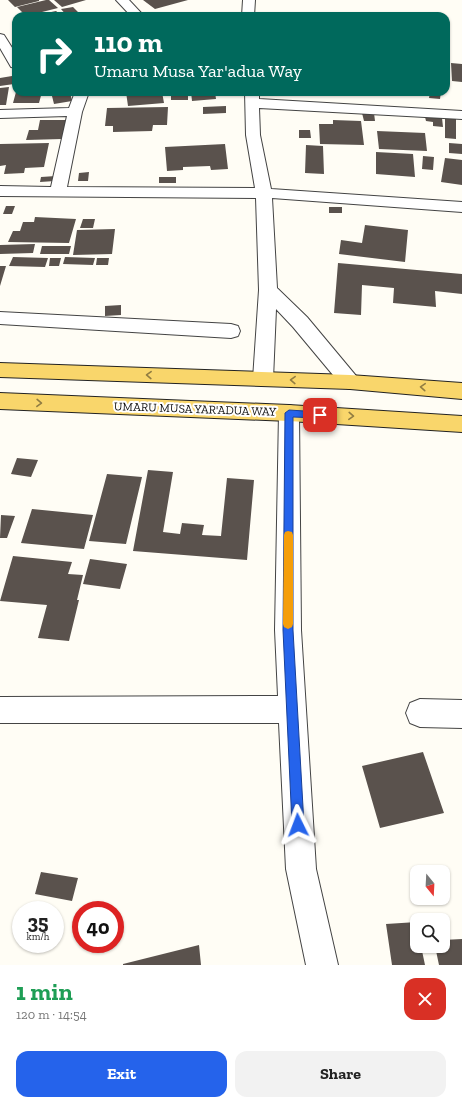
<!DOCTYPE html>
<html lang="en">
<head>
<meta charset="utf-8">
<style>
  body { margin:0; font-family:"Zilla Slab",serif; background:#f2f2f2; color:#222; height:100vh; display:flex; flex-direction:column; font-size:15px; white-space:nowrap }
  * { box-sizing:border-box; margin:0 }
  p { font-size:13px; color:#767676 }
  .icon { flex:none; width:22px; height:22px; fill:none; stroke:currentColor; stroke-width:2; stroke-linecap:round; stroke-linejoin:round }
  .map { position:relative; height:965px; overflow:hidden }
  .side { display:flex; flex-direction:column; background:#fff; flex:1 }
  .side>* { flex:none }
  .banner { position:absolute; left:12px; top:12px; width:438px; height:84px; border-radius:12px; box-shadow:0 1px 3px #0004; background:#00695c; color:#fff; overflow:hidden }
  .needle { width:26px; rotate:162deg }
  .buttons { position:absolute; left:410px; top:865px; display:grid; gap:8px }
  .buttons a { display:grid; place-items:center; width:40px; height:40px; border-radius:8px; background:#fff; box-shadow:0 1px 3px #0004; font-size:20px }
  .speed { position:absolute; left:12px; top:901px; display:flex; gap:8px; font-size:20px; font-weight:700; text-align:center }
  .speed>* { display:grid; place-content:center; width:52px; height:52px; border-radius:50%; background:#fff; box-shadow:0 1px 3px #0004; line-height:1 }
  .speed small { font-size:10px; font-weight:400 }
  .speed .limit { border:6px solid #d22; background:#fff; color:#111 }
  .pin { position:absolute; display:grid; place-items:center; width:34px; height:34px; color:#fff; margin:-17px; border-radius:8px; box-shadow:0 2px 6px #0006 }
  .me { position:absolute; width:44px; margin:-22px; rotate:357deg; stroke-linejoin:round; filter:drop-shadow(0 0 3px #0008) }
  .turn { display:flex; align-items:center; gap:14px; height:84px; padding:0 16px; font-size:18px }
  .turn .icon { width:52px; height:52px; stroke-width:2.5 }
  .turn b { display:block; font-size:28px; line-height:34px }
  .round { display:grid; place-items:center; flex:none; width:42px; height:42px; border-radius:12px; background:#f2f2f2 }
  .headline { display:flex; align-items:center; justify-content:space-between; height:68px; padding:0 16px }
  h1 { font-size:24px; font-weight:700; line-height:30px; color:#1e9e55 }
  .cta { display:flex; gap:8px; margin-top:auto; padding:8px 16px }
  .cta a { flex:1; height:46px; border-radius:12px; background:#2563eb; color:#fff; font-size:16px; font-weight:700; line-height:46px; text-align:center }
  .cta a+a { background:#f2f2f2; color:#222 }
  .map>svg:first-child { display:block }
  .building { fill:#5a524d }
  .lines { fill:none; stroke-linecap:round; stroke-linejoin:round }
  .minor-casing { stroke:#444; stroke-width:2 }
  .major-casing { stroke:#222; stroke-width:2 }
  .minor { fill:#fff; fill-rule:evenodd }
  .major { fill:#f9d66b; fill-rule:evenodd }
  .oneway { stroke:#917d42 }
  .route { fill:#2563eb; stroke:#184099 }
  .slow { fill:#f59e0b }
  .labels { text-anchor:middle; stroke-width:4; stroke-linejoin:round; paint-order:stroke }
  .street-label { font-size:12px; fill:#111; stroke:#fff }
</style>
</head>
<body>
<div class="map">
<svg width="462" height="965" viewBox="0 0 462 965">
  <rect width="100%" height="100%" fill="#fffdf5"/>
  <path class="building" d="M8 0H39V1L15 7Z
    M46 0H49L58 8 26 16 17 7Z
    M54 0H86L62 7Z
    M143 0H188L155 9Z
    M73 7 82 16H67L61 9Z
    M56 11 62 16H37V15Z
    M206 12 211 16H191V15Z
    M451 63 462 64V82L452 81Z
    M12 76 14 84 0 86V78Z
    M9 87 6 105H0V88Z
    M16 92H42L39 103H13Z
    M51 92H70L72 101 54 104Z
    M126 92H162L164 103 128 106Z
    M171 92H188V100H171Z
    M191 92H215L216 99 192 101Z
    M430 92H441L440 99 429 98Z
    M226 106V113L203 114V107Z
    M168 107 167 125H153L152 131 113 132V126H105L107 108Z
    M362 113H374L375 121H364Z
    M425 117 442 118 443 127 433 126V122L426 121Z
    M445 118 456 119V139L445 138Z
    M40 120H66L62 139 26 140 29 130H38Z
    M333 120 361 121 364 145 320 144 319 124H333Z
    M299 130H310L311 138H299Z
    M377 131 425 133 427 151 379 149Z
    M49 143 44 167 25 168 24 173 4 174 6 165 0 166V144Z
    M449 143 462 144V154L449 153Z
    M225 144 228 169 211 170 210 166 183 167V170L167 171 165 147Z
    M306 145 323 146 324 174 305 173Z
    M376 152 413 154 415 177 376 174Z
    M423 156 434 157 433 170 422 169Z
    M445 158 462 160V185L441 182Z
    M89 172 88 181H78L79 173Z
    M56 176 55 181 40 182 41 177Z
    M159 177H176V183H159Z
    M6 206H15L12 214H3Z
    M329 207H342V213H329Z
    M35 217 76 219 69 243 8 242 13 231H20L23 222H34Z
    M83 219H95L93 228H80Z
    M365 225 408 230 405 262 339 254 341 240 362 243Z
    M115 229 112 254 73 255 77 230Z
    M35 244 33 253 0 254V245Z
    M42 246H71L69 254H40Z
    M13 257 48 258 45 267 9 266Z
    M65 257 95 258 93 265 63 264Z
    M50 258H61L59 266H49Z
    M97 258H109L108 265H96Z
    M338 263 462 274V294L435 291 436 307 393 303 394 288 362 285 361 315 334 313Z
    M0 266H6L0 286Z
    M121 305V315L105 316V306Z
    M17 458 38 460 31 477 11 474Z
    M148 470 173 472 163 532 180 534 182 523 204 525 202 535 221 536 227 478 254 480 247 560 133 551Z
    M107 474 142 477 126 544 89 541Z
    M32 509 93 515 84 549 21 543Z
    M1 515 15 516 7 538H0Z
    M13 556 72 562 68 574 83 575 77 600H79L69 641 38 638 47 605 0 601Z
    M90 559 127 564 120 589 83 584Z
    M423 752 444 813 380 828 362 766Z
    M41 872 78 878 72 901 35 894Z
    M417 922V946H421L425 965H392L386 924Z
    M462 939V965H439L435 946H443V940Z
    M199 945 201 965H123V964Z"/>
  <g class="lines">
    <g class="minor-casing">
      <path id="minor" d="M116 0H129L144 16H131Z
        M243 0H255L254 16H242Z
        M0 34 4 35 16 54V68L11 67 0 48Z
        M75 92H89L82 112 67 187 255 188 246 135 245 92H259V99L462 111V119L259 108 260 135 271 189 462 202V212L272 198 277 288 307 317 357 377 360 382 357 387 350 389 343 387 293 327 276 309 273 379 270 384 263 386 256 384 253 379 259 290 256 198 0 196V186L51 187 67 116 0 118V110L69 108Z
        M0 312 231 324 238 326 240 331 238 336 231 338 0 324Z
        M289 405 296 407 299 413 301 630 316 869 338 965H306L286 869 279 723H0V697L278 696 275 630 279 413 282 407Z
        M420 699 462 700V728L420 727 410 723 406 713 410 703Z"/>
    </g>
    <g class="major-casing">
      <path id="major" d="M0 363 350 375 462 383V399L350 389 0 377Z
        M0 393 289 405 462 416V432L289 421 0 409Z"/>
    </g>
    <use href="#minor" class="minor"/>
    <use href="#major" class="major"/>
  </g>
  <defs><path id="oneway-chevron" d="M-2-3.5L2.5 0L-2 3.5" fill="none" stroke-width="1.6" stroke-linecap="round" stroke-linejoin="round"/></defs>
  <g class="oneway">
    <use href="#oneway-chevron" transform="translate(149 375) rotate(-178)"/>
    <use href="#oneway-chevron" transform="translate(293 380) rotate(-178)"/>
    <use href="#oneway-chevron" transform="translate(423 387) rotate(-176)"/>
    <use href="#oneway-chevron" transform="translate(39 403) rotate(2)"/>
    <use href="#oneway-chevron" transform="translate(351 416) rotate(3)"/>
  </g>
  <path class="route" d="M289 410 320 412 324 415 320 418 293 417V630L304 825 303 830 298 831 294 830 292 825 283 630 285 413Z"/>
  <path class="slow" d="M288 531 292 532 293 535V624L292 627 288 629 284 627 283 624 284 535 285 532Z"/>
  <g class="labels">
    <g class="street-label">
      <text transform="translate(195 409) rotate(2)" y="4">UMARU MUSA YAR'ADUA WAY</text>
    </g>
  </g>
</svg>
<div class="buttons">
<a><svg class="needle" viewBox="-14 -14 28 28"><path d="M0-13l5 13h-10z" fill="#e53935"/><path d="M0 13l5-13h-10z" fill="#767676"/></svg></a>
<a><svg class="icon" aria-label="search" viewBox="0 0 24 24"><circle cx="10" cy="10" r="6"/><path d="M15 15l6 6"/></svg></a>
</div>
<div class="speed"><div>35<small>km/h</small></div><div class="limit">40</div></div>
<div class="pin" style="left:320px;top:415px;background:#d93025"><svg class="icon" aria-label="arrive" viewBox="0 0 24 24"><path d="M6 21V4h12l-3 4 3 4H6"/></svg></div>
<svg class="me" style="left:298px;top:825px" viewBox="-20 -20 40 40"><path d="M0-17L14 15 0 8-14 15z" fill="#2563eb" stroke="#fff" stroke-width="4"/></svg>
<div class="banner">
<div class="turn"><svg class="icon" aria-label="right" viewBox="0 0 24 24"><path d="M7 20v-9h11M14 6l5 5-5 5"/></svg><div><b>110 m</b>Umaru Musa Yar'adua Way</div></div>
</div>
</div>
<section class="side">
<div class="headline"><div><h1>1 min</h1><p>120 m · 14:54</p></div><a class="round" style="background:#d93025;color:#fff"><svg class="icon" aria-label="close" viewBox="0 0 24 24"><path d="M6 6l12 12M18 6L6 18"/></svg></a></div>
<div class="cta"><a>Exit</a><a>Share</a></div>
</section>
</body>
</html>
